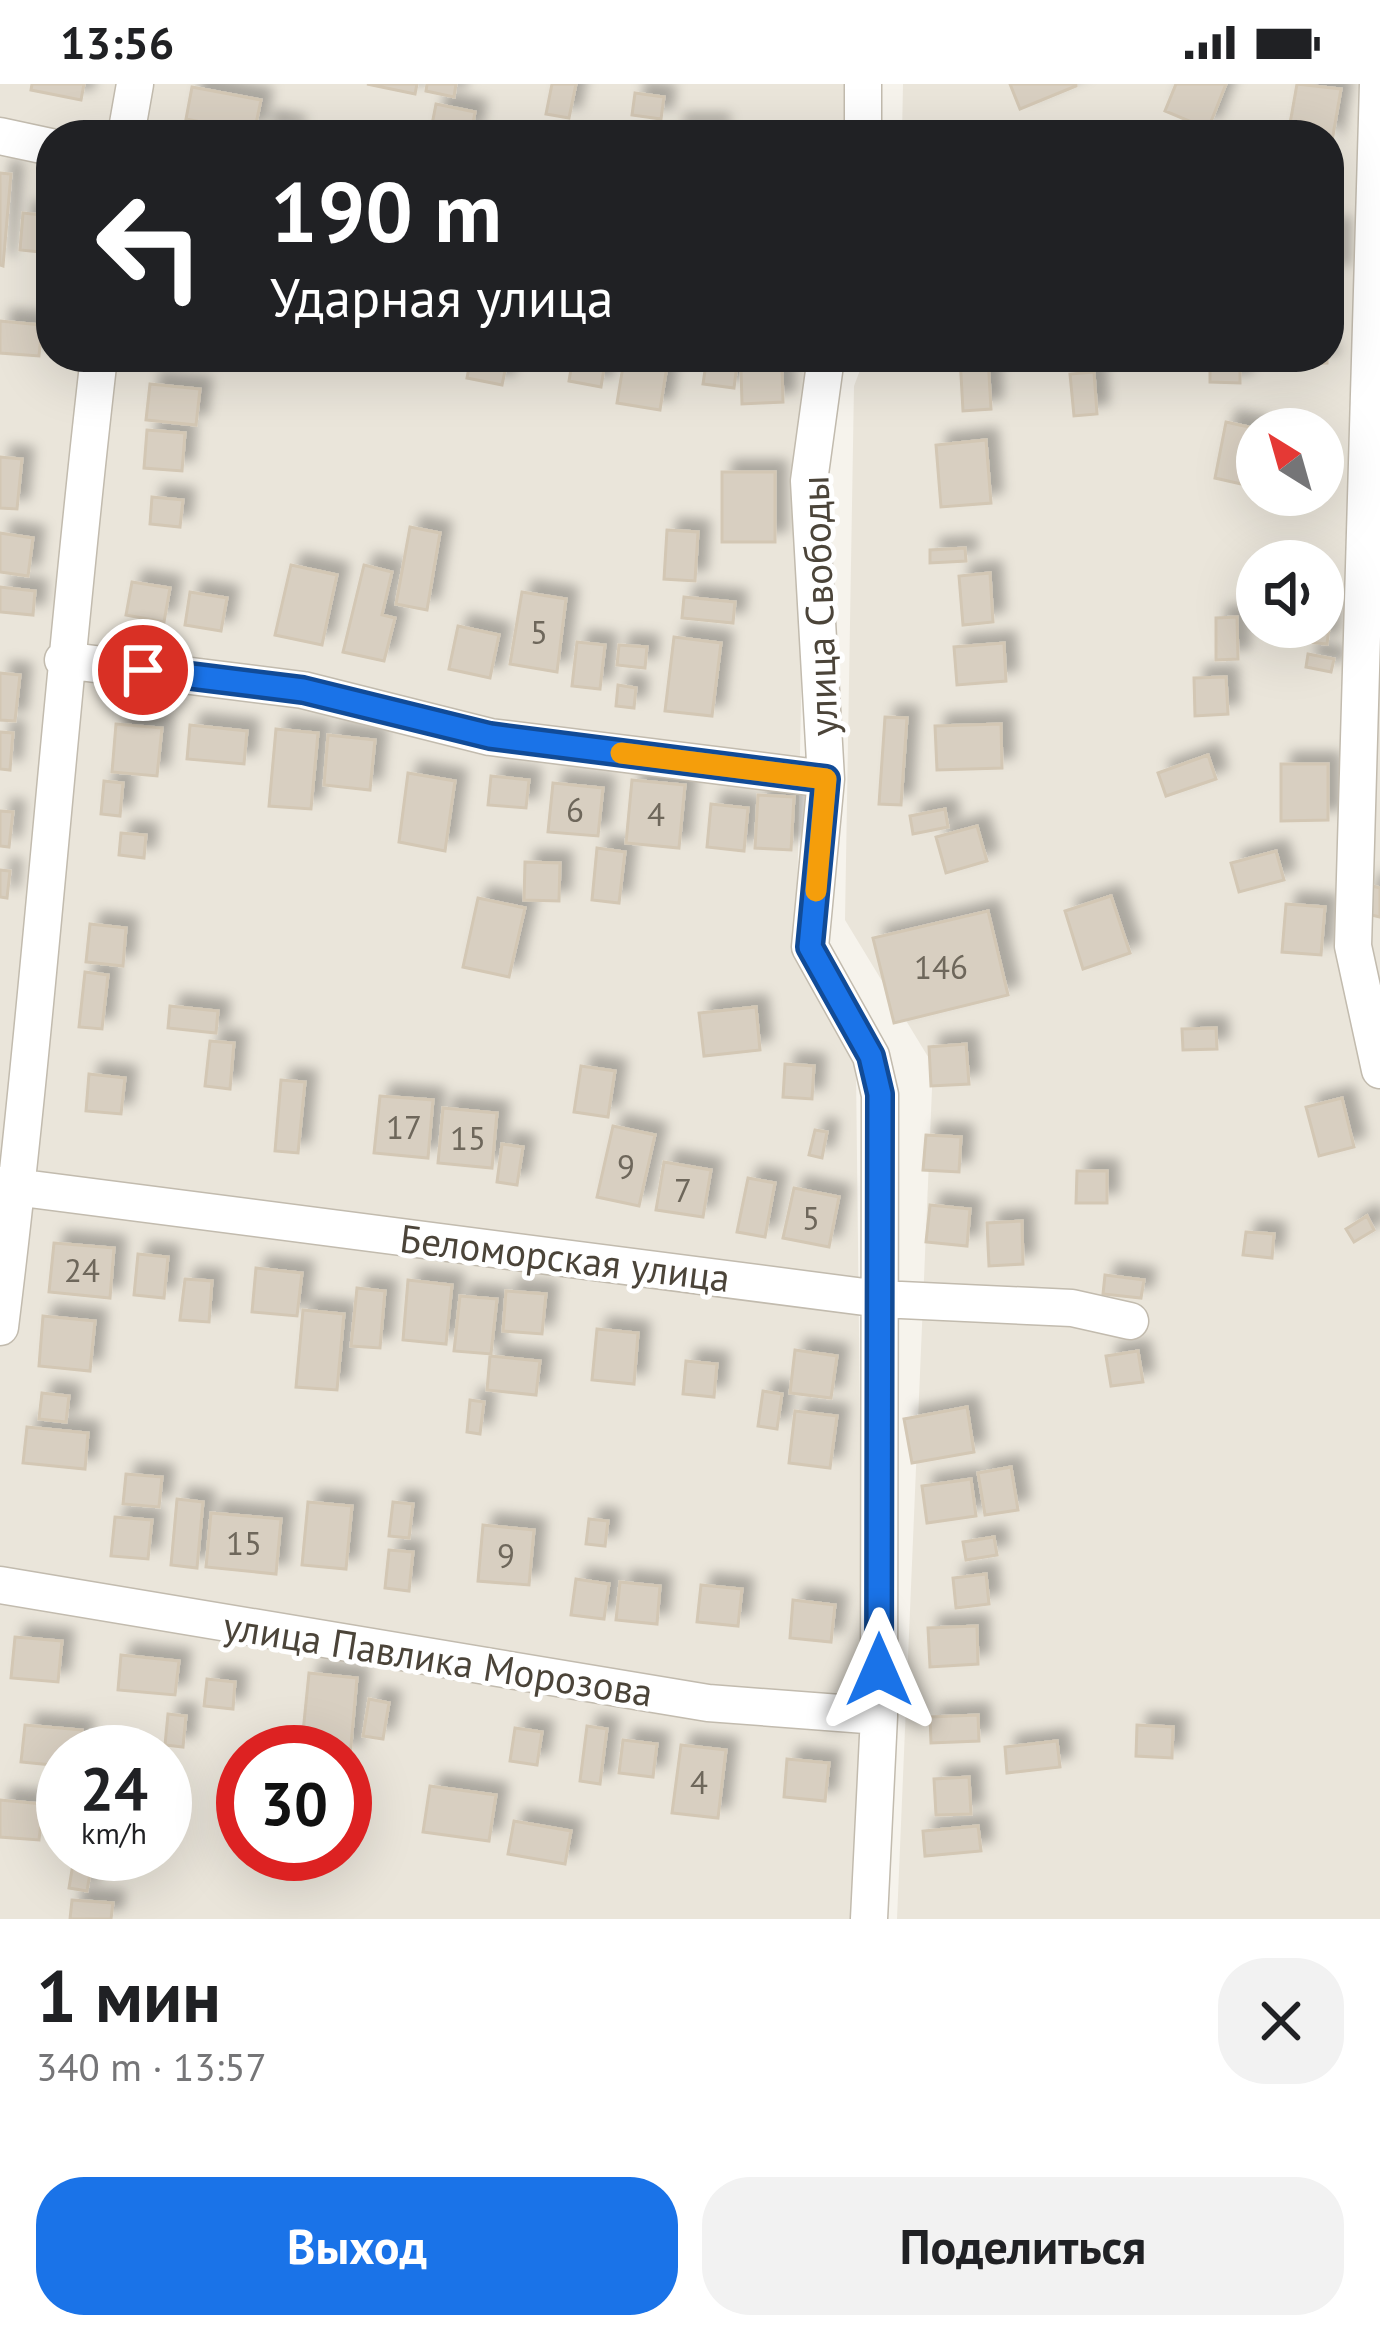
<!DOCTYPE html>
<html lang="ru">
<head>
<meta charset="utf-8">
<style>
  body { margin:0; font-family:"PT Sans",sans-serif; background:#f2f2f2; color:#202124; height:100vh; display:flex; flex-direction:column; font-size:45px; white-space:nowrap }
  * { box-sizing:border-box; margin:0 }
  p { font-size:39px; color:#757577 }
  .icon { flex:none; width:66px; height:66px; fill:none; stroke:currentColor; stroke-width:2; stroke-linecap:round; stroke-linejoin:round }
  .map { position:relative; height:1835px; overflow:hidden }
  .side { display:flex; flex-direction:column; background:#fff; flex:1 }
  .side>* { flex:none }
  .guide { position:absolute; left:36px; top:36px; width:1308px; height:252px; border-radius:48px; box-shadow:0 12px 48px #0002; background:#202124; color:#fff; overflow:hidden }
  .needle { width:78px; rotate:323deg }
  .buttons { position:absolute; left:1236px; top:324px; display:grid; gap:24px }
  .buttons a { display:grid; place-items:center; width:108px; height:108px; border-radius:50%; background:#fff; box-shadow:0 12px 48px #0002; font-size:60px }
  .speed { position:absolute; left:36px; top:1641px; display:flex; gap:24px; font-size:60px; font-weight:700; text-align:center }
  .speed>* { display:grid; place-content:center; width:156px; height:156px; border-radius:50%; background:#fff; box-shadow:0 12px 48px #0002; line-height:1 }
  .speed small { font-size:30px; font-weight:400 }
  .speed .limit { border:18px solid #d22; background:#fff; color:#111 }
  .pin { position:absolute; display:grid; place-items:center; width:102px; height:102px; color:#fff; margin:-51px; border:6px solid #fff; border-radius:50%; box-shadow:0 3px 12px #0007 }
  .me { position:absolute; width:132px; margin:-66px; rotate:0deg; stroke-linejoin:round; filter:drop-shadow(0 0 9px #0008) }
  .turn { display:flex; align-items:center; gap:42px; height:252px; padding:0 36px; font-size:54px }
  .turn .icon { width:156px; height:156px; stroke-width:2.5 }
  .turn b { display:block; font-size:84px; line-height:102px }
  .round { display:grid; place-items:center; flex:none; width:126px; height:126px; border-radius:48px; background:#f2f2f2 }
  .head { display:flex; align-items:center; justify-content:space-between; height:204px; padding:0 36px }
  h1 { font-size:72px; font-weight:700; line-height:90px }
  .cta { display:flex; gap:24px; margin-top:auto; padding:24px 36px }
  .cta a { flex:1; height:138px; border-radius:48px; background:#1a73e8; color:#fff; font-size:48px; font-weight:700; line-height:138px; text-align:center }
  .cta a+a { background:#f2f2f2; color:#202124 }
  .status { display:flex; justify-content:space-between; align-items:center; height:84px; padding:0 60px; background:#fff; direction:ltr }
  .status svg { height:33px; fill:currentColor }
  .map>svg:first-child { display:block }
  .residential { fill:#eae5da; fill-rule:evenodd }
  .building { fill:#d8cfc1; stroke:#d3c7b4; stroke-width:3; filter:url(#shadow) }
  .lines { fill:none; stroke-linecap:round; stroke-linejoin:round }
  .street-casing { stroke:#c2bbae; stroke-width:39 }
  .street { stroke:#fff; stroke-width:36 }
  .route-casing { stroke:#114b97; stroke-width:30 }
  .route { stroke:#1a73e8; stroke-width:21 }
  .slow { stroke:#f59e0b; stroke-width:21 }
  .labels { text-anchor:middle; stroke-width:10; stroke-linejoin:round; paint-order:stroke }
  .number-label { font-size:33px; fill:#6e675b }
  .street-label { font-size:39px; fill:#4b4439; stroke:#fff }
</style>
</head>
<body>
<div class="status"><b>13:56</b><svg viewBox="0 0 49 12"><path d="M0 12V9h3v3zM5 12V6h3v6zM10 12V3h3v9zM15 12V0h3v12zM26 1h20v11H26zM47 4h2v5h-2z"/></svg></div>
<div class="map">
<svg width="1380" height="1835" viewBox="0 0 1380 1835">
  <defs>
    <filter id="shadow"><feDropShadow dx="11" dy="-11" stdDeviation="6" flood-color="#0004"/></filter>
  </defs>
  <rect width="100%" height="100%" fill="#f6f3ec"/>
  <path class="residential" d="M0 0H850L851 51H51V273H808L796 868 856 985 863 1598 851 1835H0ZM63 1668H165V1770H63ZM243 1668H345V1770H243Z
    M903 0H1380V1835H897L933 981 845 836 854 302 865 273H1329V51H902ZM1257 345H1323V411H1257ZM1257 477H1323V543H1257Z"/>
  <path class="building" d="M32 0H84L81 16 31 6Z
    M367 0H417L415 10Z
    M427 0H456L454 13 426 7Z
    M552 0H576L569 34 546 30Z
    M1010 0H1076V2L1020 25Z
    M1176 0H1226L1208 45 1165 27Z
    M1297 0 1341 5 1331 63 1329 51H1288Z
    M192 3 261 16 254 49 186 35Z
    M635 9 664 13 661 35 632 31Z
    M436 20 475 28 471 51H430Z
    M265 38 294 44 293 51H262Z
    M674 42H718V51H674Z
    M0 89 11 90 3 182 0 181Z
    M23 129 51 132V169L20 166Z
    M1329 145H1338V191H1329Z
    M0 237 42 241 39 272 0 269Z
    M159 273H203L201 286 158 280Z
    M471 273H508L502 301 467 294Z
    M573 273H606L601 303 569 297Z
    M707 273H738L734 304 703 300Z
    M960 273H988L991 325 963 327Z
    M1279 273H1327V279L1279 280Z
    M624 276 667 282 660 326 617 319Z
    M1210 281H1240V299L1210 298Z
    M782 283 783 318 742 320 741 285Z
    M1094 288 1097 330 1074 332 1070 290Z
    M150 300 200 305 196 341 146 336Z
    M1226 338 1258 345 1254 403 1215 394Z
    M147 346 185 349 182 387 144 384Z
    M986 356 991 419 941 423 936 361Z
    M0 373 22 375 17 425 0 424Z
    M722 388H775V458H722Z
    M152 413 183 416 180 443 150 440Z
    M410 443 440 449 427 526 396 520Z
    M667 446 698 448 695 497 664 495Z
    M0 449 33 454 28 492 0 488Z
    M965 464 966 477 930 479V466Z
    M291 481 337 491 322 561 275 551Z
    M364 481 392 488 382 531 395 534 384 577 343 568Z
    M990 489 993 538 963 541 959 492Z
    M1257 492V523H1251L1250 493Z
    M132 498 170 504 164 538 126 531Z
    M0 503 35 507 33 531 0 528Z
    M190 508 227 514 221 547 185 541Z
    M522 508 566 515 557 588 510 580Z
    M684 513 735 518 733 539 682 534Z
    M1323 527 1331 528 1327 560 1286 556 1287 543H1323Z
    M1237 533 1238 575 1216 576V534Z
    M458 542 499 551 490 594 449 585Z
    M674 553 721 559 712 632 665 627Z
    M577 558 605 561 600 605 572 602Z
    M1004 559 1006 597 957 601 954 563Z
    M619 561 647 563 645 584 617 581Z
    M1308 570 1334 575 1331 588 1306 583Z
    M0 589 20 591 15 637 0 636Z
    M1226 593 1228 630 1195 632 1194 594Z
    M618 601 636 604 634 624 616 622Z
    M885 633 907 634 901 721 879 720Z
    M116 640 162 644 157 692 112 688Z
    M1001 640 1002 684 937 686 935 642Z
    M190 641 247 647 244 680 187 675Z
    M276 645 318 649 311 725 269 722Z
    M0 648 13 649 10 686 0 685Z
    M328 651 375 656 370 706 324 701Z
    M1208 671 1216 695 1166 712 1158 689Z
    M1281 680H1328V736L1281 737Z
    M408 689 455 697 445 767 399 758Z
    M491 692 529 696 526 724 488 721Z
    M632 696 685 701 679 764 626 759Z
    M104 697 123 699 120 732 101 730Z
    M553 699 603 704 598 752 548 748Z
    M758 711 794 713 791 766 755 764Z
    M711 720 748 724 744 767 707 763Z
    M945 725 948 743 913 750 910 732Z
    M0 727 13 728 9 763 0 762Z
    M977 742 987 777 946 789 936 753Z
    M121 749 146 751 144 774 119 771Z
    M597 764 625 768 619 819 592 816Z
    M1276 767 1284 796 1239 808 1231 779Z
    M525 778 560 779 559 817 524 816Z
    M0 786 10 787 7 814 0 813Z
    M1369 801 1380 804V833L1363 829Z
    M1111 812 1130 869 1083 885 1065 827Z
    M478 814 525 824 509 893 463 883Z
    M1286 820 1325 823 1321 871 1282 868Z
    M988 827 1008 911 894 939 873 854Z
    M90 840 126 844 123 882 86 878Z
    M85 888 108 891 102 945 79 943Z
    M170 922 218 927 216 949 168 944Z
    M756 923 760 966 704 972 699 929Z
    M1216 944 1217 965 1183 966 1182 945Z
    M210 957 234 959 230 1005 205 1002Z
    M966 960 969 1000 931 1002 929 963Z
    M785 980 814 982 812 1015 783 1013Z
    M581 982 615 987 608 1033 574 1028Z
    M89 990 125 994 121 1030 86 1027Z
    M281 996 305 998 298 1069 275 1067Z
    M380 1012 433 1016 428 1074 374 1069Z
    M1342 1014 1354 1063 1319 1072 1306 1023Z
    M443 1024 497 1029 492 1084 438 1079Z
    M613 1042 655 1051 639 1122 597 1113Z
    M815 1046 827 1048 822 1074 809 1071Z
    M926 1051 961 1053 959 1088 923 1086Z
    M502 1060 523 1063 517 1101 497 1098Z
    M664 1078 711 1086 703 1133 656 1126Z
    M1077 1087H1107V1119H1076Z
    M748 1094 775 1099 765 1153 737 1148Z
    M794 1104 839 1113 829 1163 783 1154Z
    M930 1121 970 1125 967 1162 926 1158Z
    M1367 1132 1374 1146 1354 1158 1346 1145Z
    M1022 1137 1023 1180 989 1182 987 1139Z
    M1246 1148 1274 1150 1272 1174 1243 1171Z
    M54 1159 114 1164 110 1214 49 1208Z
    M138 1170 168 1173 164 1214 134 1211Z
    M256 1184 302 1189 297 1232 252 1228Z
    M1105 1191 1144 1196 1141 1214 1103 1210Z
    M185 1195 212 1197 209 1238 180 1236Z
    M408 1196 452 1201 446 1260 403 1256Z
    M357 1204 385 1207 380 1264 351 1262Z
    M506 1207 546 1210 542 1250 503 1247Z
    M460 1212 497 1215 491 1270 454 1267Z
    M303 1226 344 1230 337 1306 296 1303Z
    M43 1232 95 1237 90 1287 39 1282Z
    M597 1245 638 1249 634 1300 592 1296Z
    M795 1266 837 1272 831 1314 790 1309Z
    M1138 1267 1143 1298 1111 1302 1106 1272Z
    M490 1272 540 1277 536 1311 487 1306Z
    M686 1277 717 1280 714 1313 683 1310Z
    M763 1307 782 1310 777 1345 758 1342Z
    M42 1309 69 1312 66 1338 39 1335Z
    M470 1316 484 1318 480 1350 467 1348Z
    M967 1323 974 1368 912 1379 904 1335Z
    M795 1327 837 1332 830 1384 789 1379Z
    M27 1343 88 1349 85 1385 23 1379Z
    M1011 1383 1018 1426 985 1431 978 1389Z
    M126 1390 162 1393 159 1423 123 1420Z
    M971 1395 976 1432 927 1439 922 1402Z
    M177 1415 203 1418 197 1484 171 1481Z
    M308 1418 352 1422 346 1485 302 1481Z
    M393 1418 413 1420 409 1454 389 1452Z
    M211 1429 281 1435 276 1490 206 1483Z
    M115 1433 152 1436 148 1475 111 1472Z
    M589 1435 608 1437 605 1462 586 1460Z
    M483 1441 534 1446 529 1501 478 1497Z
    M994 1453 997 1471 966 1476 963 1458Z
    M389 1466 413 1468 409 1507 385 1504Z
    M986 1490 989 1520 956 1524 953 1494Z
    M576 1495 609 1500 604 1535 571 1531Z
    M620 1498 660 1502 657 1540 616 1536Z
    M701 1501 742 1505 738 1542 697 1538Z
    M793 1516 835 1521 831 1558 790 1554Z
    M977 1542 978 1580 930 1583 928 1544Z
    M15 1553 62 1557 58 1598 11 1594Z
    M121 1571 179 1577 175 1611 118 1606Z
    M309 1589 357 1594 350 1673 345 1668H301Z
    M207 1595 235 1598 233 1625 204 1622Z
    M369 1615 389 1619 383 1655 363 1652Z
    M168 1630 186 1632 183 1663 165 1661Z
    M978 1631 979 1657 931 1659 930 1633Z
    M25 1641 82 1646 80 1668H63V1682L21 1678Z
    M1137 1641 1173 1643 1172 1674 1136 1672Z
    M587 1642 607 1645 600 1700 580 1697Z
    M515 1644 542 1648 537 1681 510 1677Z
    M623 1656 657 1660 653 1693 619 1689Z
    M1057 1657 1060 1683 1007 1689 1005 1663Z
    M681 1661 726 1666 718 1734 672 1729Z
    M787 1675 829 1679 825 1717 784 1713Z
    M969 1693 971 1730 936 1731 934 1695Z
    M430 1702 496 1711 489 1757 423 1748Z
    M0 1716 43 1720 39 1756 0 1753Z
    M514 1737 571 1747 565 1780 508 1770Z
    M978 1742 981 1767 925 1772 923 1747Z
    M74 1774 92 1777 87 1807 69 1804Z
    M72 1816 113 1819 111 1835H70Z"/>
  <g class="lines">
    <g class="street-casing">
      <path id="street" d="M863 0V51
        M1378 0 1353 862 1380 986
        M126 51 135 0
        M0 52 51 63
        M826 273 809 397 826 695 810 863 871 972 880 1011 879 1632 869 1835
        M63 576 303 606 490 653 826 695
        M0 1101 880 1215 1072 1224 1130 1237
        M0 1243C40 920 61 596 99 273
        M0 1501 708 1619 879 1632"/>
    </g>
    <use href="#street" class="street"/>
  </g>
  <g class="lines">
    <g class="route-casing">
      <path id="route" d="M143 586 303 606 490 652 826 695 810 863 871 972 880 1010 879 1586"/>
    </g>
    <use href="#route" class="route"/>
    <path class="slow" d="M621 669 826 695 816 807"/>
  </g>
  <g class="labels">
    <g class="number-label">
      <text x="539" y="560">5</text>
      <text x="575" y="738">6</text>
      <text x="656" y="742">4</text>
      <text x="941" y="895">146</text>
      <text x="404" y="1055">17</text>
      <text x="468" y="1066">15</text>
      <text x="626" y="1094">9</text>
      <text x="683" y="1118">7</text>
      <text x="811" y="1146">5</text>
      <text x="82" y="1198">24</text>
      <text x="244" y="1471">15</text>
      <text x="506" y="1483">9</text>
      <text x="699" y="1710">4</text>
    </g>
    <g class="street-label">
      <text transform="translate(819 522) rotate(-92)" y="14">улица Свободы</text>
      <text transform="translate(565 1174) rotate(7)" y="14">Беломорская улица</text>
      <text transform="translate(438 1575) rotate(9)" y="14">улица Павлика Морозова</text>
    </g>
  </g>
</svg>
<div class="buttons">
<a><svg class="needle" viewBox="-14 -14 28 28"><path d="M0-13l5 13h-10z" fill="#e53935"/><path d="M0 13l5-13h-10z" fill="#757577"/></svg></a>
<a><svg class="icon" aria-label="sound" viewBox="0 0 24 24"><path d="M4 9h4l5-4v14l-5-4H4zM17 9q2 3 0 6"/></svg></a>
</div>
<div class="speed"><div>24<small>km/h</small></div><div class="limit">30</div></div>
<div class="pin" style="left:143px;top:586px;background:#d93025"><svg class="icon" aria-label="arrive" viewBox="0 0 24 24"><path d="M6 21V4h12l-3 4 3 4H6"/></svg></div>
<svg class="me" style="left:879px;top:1586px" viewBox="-20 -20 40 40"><path d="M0-17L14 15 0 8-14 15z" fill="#1a73e8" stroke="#fff" stroke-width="4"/></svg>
<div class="guide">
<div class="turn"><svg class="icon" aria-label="left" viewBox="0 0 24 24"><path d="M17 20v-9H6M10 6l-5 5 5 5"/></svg><div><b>190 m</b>Ударная улица</div></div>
</div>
</div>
<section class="side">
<div class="head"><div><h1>1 мин</h1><p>340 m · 13:57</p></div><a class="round"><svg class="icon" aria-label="close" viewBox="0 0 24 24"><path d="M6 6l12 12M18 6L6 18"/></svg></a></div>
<div class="cta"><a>Выход</a><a>Поделиться</a></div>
</section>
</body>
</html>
